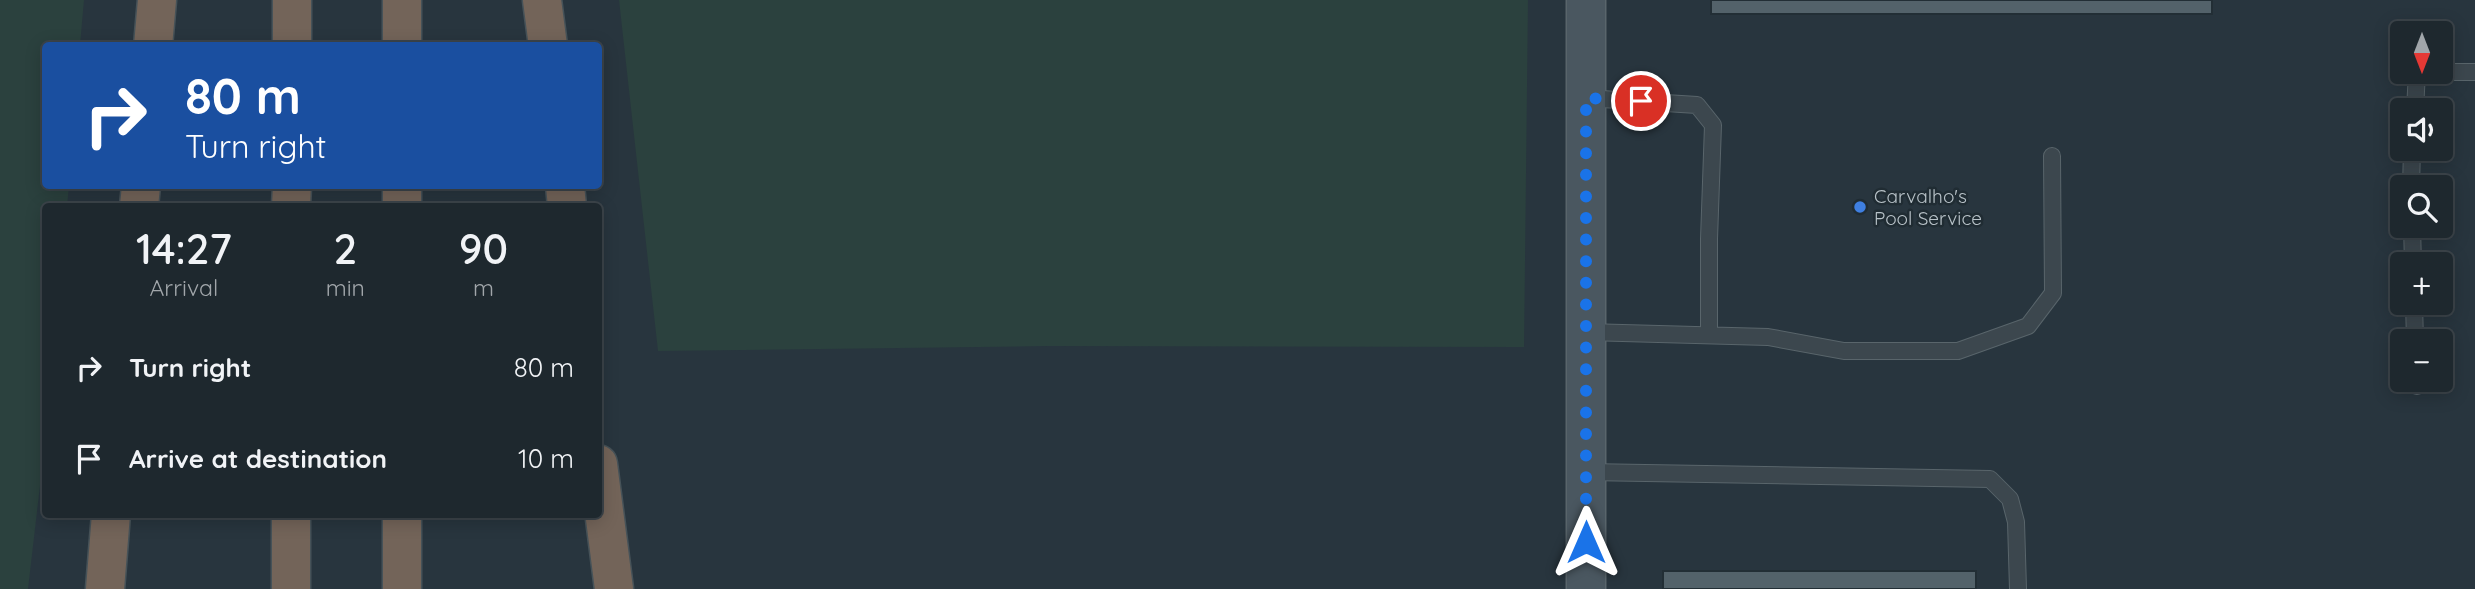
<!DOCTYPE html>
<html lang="en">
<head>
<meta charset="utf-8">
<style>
  body { margin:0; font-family:Quicksand,sans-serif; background:#2b343a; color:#f1f3f6; height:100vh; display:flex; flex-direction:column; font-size:26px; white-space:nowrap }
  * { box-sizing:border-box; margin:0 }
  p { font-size:23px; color:#a1a6aa }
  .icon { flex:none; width:38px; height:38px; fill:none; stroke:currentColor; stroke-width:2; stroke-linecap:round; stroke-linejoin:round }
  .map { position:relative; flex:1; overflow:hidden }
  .side { position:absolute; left:42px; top:203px; width:560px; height:315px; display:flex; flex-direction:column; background:#1e282e; border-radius:7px; box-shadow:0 4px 18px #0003,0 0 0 2px #3c444a }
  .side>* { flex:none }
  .top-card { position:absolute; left:42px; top:42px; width:560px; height:147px; border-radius:7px; box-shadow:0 4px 18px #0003,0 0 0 2px #3c444a; background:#1a4fa0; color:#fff; overflow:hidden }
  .needle { width:46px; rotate:180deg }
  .fabs { position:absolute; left:2390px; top:21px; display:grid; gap:14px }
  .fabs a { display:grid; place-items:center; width:63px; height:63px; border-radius:7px; background:#1e282e; box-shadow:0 4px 18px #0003,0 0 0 2px #3c444a; font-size:35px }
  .pin { position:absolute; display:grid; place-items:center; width:60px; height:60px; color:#fff; margin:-30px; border:4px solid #fff; border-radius:50%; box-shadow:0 2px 7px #0007 }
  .me { position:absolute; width:77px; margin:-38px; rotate:0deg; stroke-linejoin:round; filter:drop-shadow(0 0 5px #0008) }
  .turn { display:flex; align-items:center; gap:24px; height:147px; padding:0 28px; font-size:32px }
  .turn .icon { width:91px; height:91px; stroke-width:2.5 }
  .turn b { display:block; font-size:49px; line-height:60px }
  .eta { display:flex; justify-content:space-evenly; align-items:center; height:119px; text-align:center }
  .eta b { font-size:42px; font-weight:600; line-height:49px }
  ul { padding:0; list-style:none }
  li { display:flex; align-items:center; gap:21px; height:91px; padding:0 28px }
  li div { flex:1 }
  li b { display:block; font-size:26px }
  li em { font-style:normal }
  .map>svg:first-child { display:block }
  .green { fill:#2b413e }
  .building { fill:#53626a; stroke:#222e35; stroke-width:2 }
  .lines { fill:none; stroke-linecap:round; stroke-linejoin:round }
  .lane-casing { stroke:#59656b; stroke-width:18 }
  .secondary-casing { stroke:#59656b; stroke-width:41 }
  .highway-casing { stroke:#465258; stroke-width:41 }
  .lane { stroke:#3c474e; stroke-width:16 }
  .secondary { stroke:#4a5760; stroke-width:38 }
  .highway { stroke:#736459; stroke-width:38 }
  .route { stroke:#1a73e8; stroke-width:12; stroke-dasharray:0 21.6 }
  .shop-dot { fill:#3f7fe0; stroke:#202c33; stroke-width:2.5 }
  .labels { text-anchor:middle; stroke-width:5; stroke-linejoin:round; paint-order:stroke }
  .poi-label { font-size:19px; fill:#b8c2c8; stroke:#202c33; text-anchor:start }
</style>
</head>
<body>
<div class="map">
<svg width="2475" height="589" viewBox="0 0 2475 589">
  <rect width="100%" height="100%" fill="#28353e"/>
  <path class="green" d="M0 0H84L80 45 46 46V186H69L67 206H46V434L28 589H0Z
    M619 0H1528L1524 347 1049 346 658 351Z"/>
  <path class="building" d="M1711 0H2212V14H1711Z
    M1663 571H1976V589H1663Z"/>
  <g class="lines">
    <g class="lane-casing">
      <path id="lane" d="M1586 98 1697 105 1713 125 1709 239V334
        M2415 110 2417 72H2475
        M2411 187 2412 149
        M2412 226 2413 264
        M2414 303 2415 341
        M1586 332 1768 337 1844 351H1958L2028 326 2053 293 2052 156
        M2417 380V386
        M1586 472 1990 479 2010 499 2016 522 2018 589"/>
    </g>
    <g class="secondary-casing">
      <path id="secondary" d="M1586 589V0"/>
    </g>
    <g class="highway-casing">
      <path id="highway" d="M542 0 548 46
        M153 46 157 0
        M292 46V0
        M402 46V0
        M565 186 567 206
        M139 206 141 186
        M291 206 292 186
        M402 206V186
        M598 464 614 589
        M105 589 111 514
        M291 589V514
        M402 589V514"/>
    </g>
    <use href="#lane" class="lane"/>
    <use href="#secondary" class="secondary"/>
    <use href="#highway" class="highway"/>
  </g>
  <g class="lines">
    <path class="route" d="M1586 542V98L1641 101"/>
  </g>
  <circle class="shop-dot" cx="1860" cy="207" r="7"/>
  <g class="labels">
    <g class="poi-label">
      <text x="1874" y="203">Carvalho's<tspan x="1874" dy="22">Pool Service</tspan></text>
    </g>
  </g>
</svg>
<div class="fabs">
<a><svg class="needle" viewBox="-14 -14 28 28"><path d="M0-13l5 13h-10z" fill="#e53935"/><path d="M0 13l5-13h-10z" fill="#a1a6aa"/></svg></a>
<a><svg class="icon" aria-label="sound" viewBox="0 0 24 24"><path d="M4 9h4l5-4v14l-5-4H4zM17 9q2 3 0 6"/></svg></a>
<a><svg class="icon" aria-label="search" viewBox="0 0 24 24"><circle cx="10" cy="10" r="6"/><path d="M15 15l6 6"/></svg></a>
<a>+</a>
<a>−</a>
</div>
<div class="pin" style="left:1641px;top:101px;background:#d93025"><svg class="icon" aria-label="arrive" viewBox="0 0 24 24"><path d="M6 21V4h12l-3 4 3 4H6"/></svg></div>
<svg class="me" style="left:1586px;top:542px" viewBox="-20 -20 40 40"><path d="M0-17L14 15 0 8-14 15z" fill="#1a73e8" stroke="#fff" stroke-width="4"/></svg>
<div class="top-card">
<div class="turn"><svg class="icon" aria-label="right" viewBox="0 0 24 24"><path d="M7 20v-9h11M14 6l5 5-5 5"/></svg><div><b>80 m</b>Turn right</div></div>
</div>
<section class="side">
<div class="eta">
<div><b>14:27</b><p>Arrival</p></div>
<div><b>2</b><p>min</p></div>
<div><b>90</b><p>m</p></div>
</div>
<ul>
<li><svg class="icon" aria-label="right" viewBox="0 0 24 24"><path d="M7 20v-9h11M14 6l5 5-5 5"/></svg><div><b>Turn right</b></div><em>80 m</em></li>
<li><svg class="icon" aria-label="arrive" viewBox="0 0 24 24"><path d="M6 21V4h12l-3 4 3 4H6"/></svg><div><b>Arrive at destination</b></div><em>10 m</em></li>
</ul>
</section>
</div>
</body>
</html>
